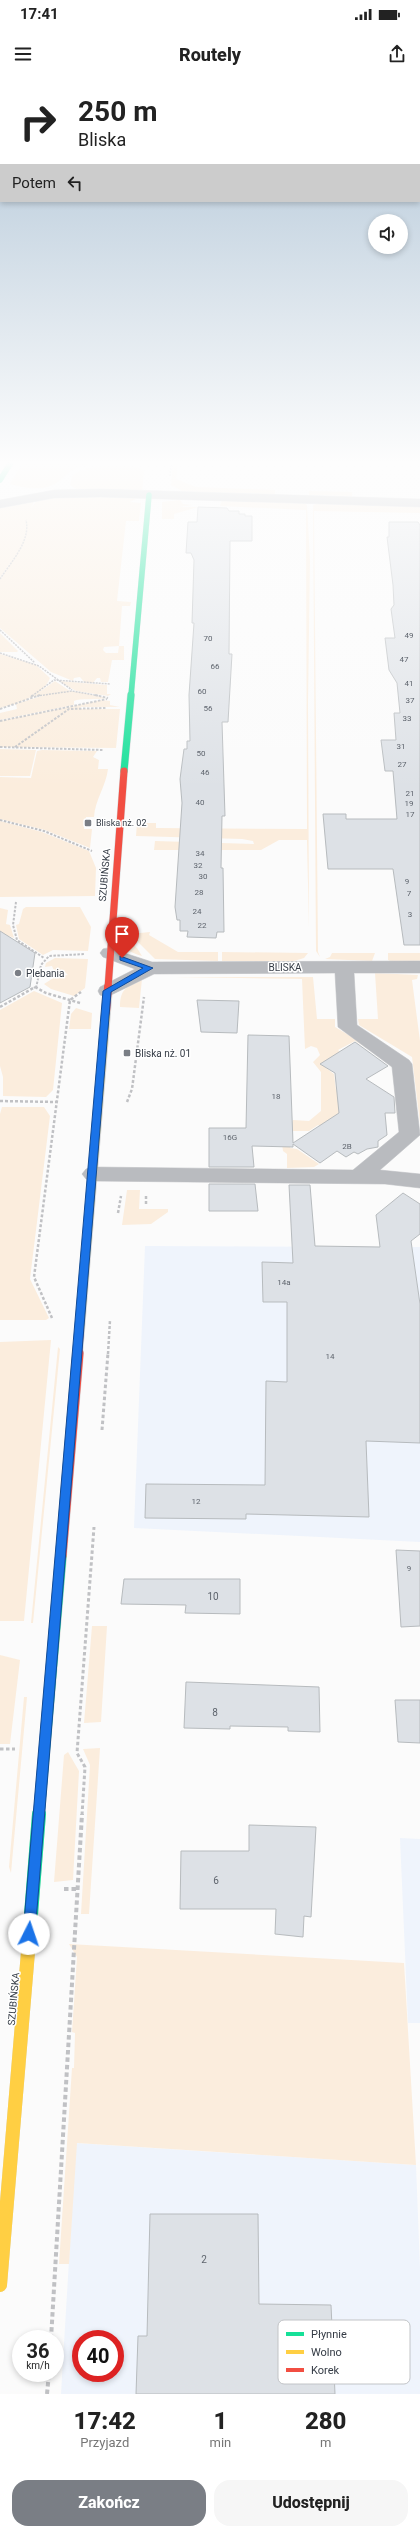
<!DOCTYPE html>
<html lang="pl">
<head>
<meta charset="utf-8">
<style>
  body { margin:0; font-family:Roboto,sans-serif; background:#f6f6f6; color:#222; height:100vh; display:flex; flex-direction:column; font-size:15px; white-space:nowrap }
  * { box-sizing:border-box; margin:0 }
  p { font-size:13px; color:#767676 }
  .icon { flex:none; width:22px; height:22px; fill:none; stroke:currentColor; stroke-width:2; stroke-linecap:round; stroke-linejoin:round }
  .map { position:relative; height:2314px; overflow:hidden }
  .drawer { display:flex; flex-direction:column; background:#fff; flex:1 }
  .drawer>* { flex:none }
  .guide { position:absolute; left:0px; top:0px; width:420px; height:122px; box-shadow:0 2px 6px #0003; background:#fff; color:#222; overflow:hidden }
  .tools { position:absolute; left:368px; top:134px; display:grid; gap:8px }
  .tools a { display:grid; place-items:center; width:40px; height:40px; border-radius:50%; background:#fff; box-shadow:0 2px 6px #0003; font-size:20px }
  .speed { position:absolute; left:12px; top:2250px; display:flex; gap:8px; font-size:20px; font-weight:700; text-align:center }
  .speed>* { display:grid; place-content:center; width:52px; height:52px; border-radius:50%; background:#fff; box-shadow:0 2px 6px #0003; line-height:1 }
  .speed small { font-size:10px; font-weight:400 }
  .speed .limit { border:6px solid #d22; background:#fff; color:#111 }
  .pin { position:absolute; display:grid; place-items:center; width:34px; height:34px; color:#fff; margin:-41px -17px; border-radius:50% 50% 50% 0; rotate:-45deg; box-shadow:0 0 4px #0007 }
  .pin .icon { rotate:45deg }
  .me { position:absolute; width:44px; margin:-22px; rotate:4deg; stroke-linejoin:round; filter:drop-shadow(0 0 3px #0008) }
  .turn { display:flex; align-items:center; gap:14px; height:84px; padding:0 12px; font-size:18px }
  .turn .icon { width:52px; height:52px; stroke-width:2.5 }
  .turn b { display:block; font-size:28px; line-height:34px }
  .then { display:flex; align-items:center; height:38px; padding:0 12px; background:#0003; gap:8px; font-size:15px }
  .eta { display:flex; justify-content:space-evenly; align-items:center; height:68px; text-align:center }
  .eta b { font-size:24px; font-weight:800; line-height:28px }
  .button { display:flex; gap:8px; margin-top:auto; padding:8px 12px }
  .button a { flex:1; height:46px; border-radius:16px; background:#7a7e85; color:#fff; font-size:16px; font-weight:800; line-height:46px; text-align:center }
  .button a+a { background:#f6f6f6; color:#222 }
  .status { display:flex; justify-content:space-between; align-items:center; height:28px; padding:0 20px; background:#fff; direction:ltr }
  .status svg { height:11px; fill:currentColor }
  header { display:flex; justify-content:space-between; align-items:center; height:52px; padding:0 12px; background:#fff; font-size:18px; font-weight:800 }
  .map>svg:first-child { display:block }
  .built { fill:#eff4fc; fill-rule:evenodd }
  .green { fill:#fbeddd }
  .building { fill:#dde1e6; stroke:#b7bbbe }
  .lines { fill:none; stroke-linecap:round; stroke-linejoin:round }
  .street-casing { stroke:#d7d8da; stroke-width:1 }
  .fast-far3-casing { stroke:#d7d8da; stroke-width:6 }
  .fast-far2-casing { stroke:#d7d8da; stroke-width:8 }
  .fast-far1-casing { stroke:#d7d8da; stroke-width:12 }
  .fast-casing { stroke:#d7d8da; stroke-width:14 }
  .slow-far1-casing { stroke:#d7d8da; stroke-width:10 }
  .slow-casing { stroke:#d7d8da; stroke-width:14 }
  .jam-far2-casing { stroke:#d7d8da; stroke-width:8 }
  .jam-far1-casing { stroke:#d7d8da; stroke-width:10 }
  .jam-casing { stroke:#d7d8da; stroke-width:12 }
  .path-far4 { stroke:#c0c1c4; stroke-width:1.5; stroke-dasharray:2 1; stroke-linecap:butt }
  .path-far3 { stroke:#c0c1c4; stroke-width:2; stroke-dasharray:2.5 1.5; stroke-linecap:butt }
  .path-far2 { stroke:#c0c1c4; stroke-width:2.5; stroke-dasharray:3 2; stroke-linecap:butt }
  .path-far1 { stroke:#c0c1c4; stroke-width:3; stroke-dasharray:3.5 2.5; stroke-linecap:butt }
  .path { stroke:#c0c1c4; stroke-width:4; stroke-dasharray:4.5 3; stroke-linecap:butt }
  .street { fill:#b9bbbf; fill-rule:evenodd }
  .fast-far3 { stroke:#16e098; stroke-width:5.5 }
  .fast-far2 { stroke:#16e098; stroke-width:7 }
  .fast-far1 { stroke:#16e098; stroke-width:11 }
  .fast { stroke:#16e098; stroke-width:14 }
  .slow-far1 { stroke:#ffcf43; stroke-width:8 }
  .slow { stroke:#ffcf43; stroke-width:14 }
  .jam-far2 { stroke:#f24e42; stroke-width:7 }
  .jam-far1 { stroke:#f24e42; stroke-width:8 }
  .jam { stroke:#f24e42; stroke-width:11 }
  .route { fill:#1a73e8; stroke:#114b97 }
  .poi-dot { fill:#7a7e85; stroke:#fff; stroke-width:1.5 }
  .labels { text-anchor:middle; stroke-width:3; stroke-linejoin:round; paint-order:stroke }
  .number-label { font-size:8px; fill:#5e646d }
  .far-poi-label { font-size:9px; fill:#343b45; stroke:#fff; text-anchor:start }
  .street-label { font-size:10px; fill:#343b45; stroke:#fff }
  .poi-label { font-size:10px; fill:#343b45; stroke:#fff; text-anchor:start }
  .near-number-label { font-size:10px; fill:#5e646d }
  .key { fill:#fff; stroke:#c2c4c7; stroke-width:1 }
  .key-label { font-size:11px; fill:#343b45 }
</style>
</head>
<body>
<div class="status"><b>17:41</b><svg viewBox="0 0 49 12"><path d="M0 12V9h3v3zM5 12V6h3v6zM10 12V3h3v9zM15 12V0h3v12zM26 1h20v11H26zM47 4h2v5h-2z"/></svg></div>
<header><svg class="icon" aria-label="menu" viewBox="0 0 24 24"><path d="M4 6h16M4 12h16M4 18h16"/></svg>Routely<svg class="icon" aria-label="share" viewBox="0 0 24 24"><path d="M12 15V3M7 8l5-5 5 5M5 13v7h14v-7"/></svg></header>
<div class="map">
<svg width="420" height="2314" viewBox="0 0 420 2314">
  <rect width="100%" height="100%" fill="#fbfbfb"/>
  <path class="built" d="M145 1166 420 1167V1462L134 1448Z
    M400 1758 420 1759V1943H408Z
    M76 2063 416 2085 420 2188V2314H61ZM81 2259H115V2293H81Z"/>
  <path class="green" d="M22 384H90C66 388 68 399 50 406 39 411 21 407 10 404Z
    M173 384H178L176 399 196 407 275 410V414L184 412 171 405Z
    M117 386 138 387 144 391 142 413 78 410 70 405 72 396C84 386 102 386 117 386Z
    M309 411 352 412V416L309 415Z
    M72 415 132 417 136 419 130 422 141 423 139 441H126L117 521 131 522 130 526H122L119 566 104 567 103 570 106 573H118L119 566H124V580H112L108 602H101L100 598H97L93 603H85L80 597 74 598 73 601 51 592 0 548V500L12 480 0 498V427L35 420 31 428 37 420Z
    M180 420 183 424 193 425 179 427H198L174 434V439H162V422Z
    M222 420 304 422 307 425 310 480 308 622 309 849 307 760H279L261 770H154L155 761 254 764 253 761 242 759 136 756 137 743 144 746 145 743H156V748L307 749 306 430 220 426Z
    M319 423 420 426V433L314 431 318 872 320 877 316 871 313 425Z
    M0 553 18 571 17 572H0Z
    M0 574 36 585 50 598C43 616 17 624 0 628Z
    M55 601 70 611 32 617Z
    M59 601 107 605V614H111L108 616 76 611Z
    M72 611 107 618C97 620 80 618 74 621V625L0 640V633L17 629 16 624 19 623 45 615Z
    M102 620 110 621V625L120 627H81V629H120L116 668 0 667V641Z
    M0 669 36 670 30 696H0Z
    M42 670 97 671 93 677 99 680 98 689H108C106 706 95 720 94 737H86L84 749H92L90 768 45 750 0 739V697L31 698 37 671Z
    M0 741 42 752 89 771 96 788 95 816 0 817Z
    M26 827H80L91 847 88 871 53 870 43 875 19 859 16 845 19 844 23 829Z
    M0 828 8 830 6 844 10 845 14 858 9 856 0 859Z
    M150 852 149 855 178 872H218V881L155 879 130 854Z
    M123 854 137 868 142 876C129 872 121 869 123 854Z
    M222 872 308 873 304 878 294 881H222Z
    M332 873H375L372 881 325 879 330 877Z
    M388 873H420V882H392L388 880Z
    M55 878 88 879 85 908 74 916 51 909 44 904 55 897 68 895 65 892 55 893 52 886 45 887 46 883Z
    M375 893 418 895 417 899 412 900 420 961V1043L412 977 359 945 358 939H378Z
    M174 897H313L317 939H335V947L385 976 383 978 355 961 338 970 343 974 325 987 334 994 336 1010 340 1011 341 1033 325 1050 318 1045 309 1051H291L290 1068 297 1069 319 1084 314 1087 287 1088V1074L283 1071 282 1064 293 1040 309 1041 321 1031V992L313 982 320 975 317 968 311 966 305 969 302 899Z
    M142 899 139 928 120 927C120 909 127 906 142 899Z
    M34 911 62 923 53 1010 46 1017 3 1016V997L0 986V930Z
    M76 928 92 933 91 949H69L71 934Z
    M2 1027H44L50 1036 30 1199 49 1238 46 1240H0V1034Z
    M127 1110H140L139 1129H168V1132L151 1144 122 1145Z
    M51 1260 24 1541H0V1262Z
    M58 1267 60 1269 33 1543H31Z
    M92 1546H107L101 1642 84 1643Z
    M0 1575 20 1580 10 1664H0Z
    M24 1617H27L11 1793 9 1787Z
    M100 1668 89 1834H81L90 1685 83 1669Z
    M68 1672 79 1691 73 1800 54 1802 64 1675Z
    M69 1864 404 1883 416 2085 77 2063 69 2184H59L72 1988H74L75 1953 72 1952 77 1877Z"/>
  <path class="building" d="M198 427 227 428 229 431H239V434H245V436H252V461H230L229 574H232L228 642H222L225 736H222L221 788H223L224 852H217L216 858 187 857 188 851H180V840H177L175 827 182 723 180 699 184 669H187V661H190L189 615 194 543H192L194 480 191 473H186L188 442H197Z
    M389 442H418L420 445V865H404L393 789H328L323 734H346V739H397L393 691H385L381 660H396L394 633H400L397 603 389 590 385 558H395L391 529 394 525 393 505 387 457H389Z
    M0 851 35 873 30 907 0 923Z
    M197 920 239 921 237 953 201 952Z
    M248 955 289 956 293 1063 339 1033 335 993 320 984 355 962 388 986 366 999 394 1017 395 1033H385L387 1055 378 1061V1067L367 1069 358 1074 354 1072 346 1077 337 1071 320 1083 293 1064V1067L252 1066 254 1087H209V1048H246Z
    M209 1104H255L258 1131H209Z
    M289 1105H310L315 1166 380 1167 376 1135 403 1113 420 1124V1154L411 1161 420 1224V1363L366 1361 369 1437 246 1434V1439L145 1438 146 1404 265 1405 266 1301 287 1302V1222H263L262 1182 293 1183Z
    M396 1470 420 1471V1546L401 1547Z
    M124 1499H240V1534L185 1533 186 1525 121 1524Z
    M186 1602 319 1607 320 1652 288 1651V1647L230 1646V1649L184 1648Z
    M395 1620H420V1663L398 1662Z
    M249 1745 316 1747 311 1837 304 1836 303 1857 275 1854 276 1829H180L181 1771H249Z
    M150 2134H258L259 2224 331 2225 335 2314H136L138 2256H147Z"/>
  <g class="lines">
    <g class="street-casing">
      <path id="street" d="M100 409 420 419V427L100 417 54 418 0 428V420L54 410Z
        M109 868 152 882 420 881V893H354L357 945 409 980 412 984 420 1055 380 1090 420 1094V1108L385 1104 93 1101 86 1099 82 1094 86 1089 93 1087 353 1090 399 1052 392 987 338 947 335 893 154 894 107 917 100 915 98 911 100 907 135 889 103 877 100 873 103 869Z"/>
    </g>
    <g class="fast-far3-casing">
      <path id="fast-far3" d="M0 400 10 384
        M131 616 149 415"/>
    </g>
    <g class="fast-far2-casing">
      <path id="fast-far2" d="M124 691 131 615"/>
    </g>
    <g class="fast-far1-casing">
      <path id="fast-far1" d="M39 1735 61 1476"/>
    </g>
    <g class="fast-casing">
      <path id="fast" d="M28 1872 39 1734"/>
    </g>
    <g class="slow-far1-casing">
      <path id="slow-far1" d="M80 1250 106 932"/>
    </g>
    <g class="slow-casing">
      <path id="slow" d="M0 2205 28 1872"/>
    </g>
    <g class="jam-far2-casing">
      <path id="jam-far2" d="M108 908 124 691"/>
    </g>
    <g class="jam-far1-casing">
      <path id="jam-far1" d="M106 932 108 907
        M78 1274 80 1250"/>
    </g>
    <g class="jam-casing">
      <path id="jam" d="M61 1476 78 1273"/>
    </g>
    <path class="path-far4" d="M170 396 171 384
      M0 499C11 482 31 461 26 440
      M0 550 35 583
      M0 573 39 586 72 610
      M32 616 54 600 110 604
      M37 616 72 611 100 616"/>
    <path class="path-far3" d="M95 615 108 618
      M31 617 33 615
      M0 629 40 615
      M0 641 107 619
      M0 667 103 670
      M15 667 69 629 106 628
      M0 740 44 751 92 771
      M16 822 13 845 17 860 44 878
      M34 908 35 907
      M36 908 41 885 49 876 85 874"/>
    <path class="path-far2" d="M35 907 46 913 80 923
      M0 927 35 907
      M0 1021 56 1022
      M127 1022 132 1009 144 917
      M146 1116V1124
      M118 1133 121 1116
      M52 1238 34 1197 70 920 81 912
      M108 1274 110 1240"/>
    <path class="path-far1" d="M102 1350 108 1273
      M0 1669H15
      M82 1735 85 1687 77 1673 94 1447"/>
    <path class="path" d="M64 1809H77
      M51 2259 82 1734
      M47 2314 49 2293"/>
    <use href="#street" class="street"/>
    <use href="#fast-far3" class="fast-far3"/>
    <use href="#fast-far2" class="fast-far2"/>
    <use href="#fast-far1" class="fast-far1"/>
    <use href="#fast" class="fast"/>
    <use href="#slow-far1" class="slow-far1"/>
    <use href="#slow" class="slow"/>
    <use href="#jam-far2" class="jam-far2"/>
    <use href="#jam-far1" class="jam-far1"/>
    <use href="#jam" class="jam"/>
  </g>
  <linearGradient id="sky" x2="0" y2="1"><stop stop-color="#afc4d6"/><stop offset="0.54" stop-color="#fdfdfd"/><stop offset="1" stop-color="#fdfdfd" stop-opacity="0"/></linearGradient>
  <rect width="420" height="708" fill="url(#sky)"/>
  <path class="route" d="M120 876 153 888 111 912 35 1854 34 1859 29 1861 24 1859 23 1854 103 911 143 888 120 880Z"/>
  <g class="poi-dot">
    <rect x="84" y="739" width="8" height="8" rx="2"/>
    <circle cx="18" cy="893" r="4"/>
    <rect x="123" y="969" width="8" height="8" rx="2"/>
  </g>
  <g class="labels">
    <g class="number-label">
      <text x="409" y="558">49</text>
      <text x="208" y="561">70</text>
      <text x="404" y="582">47</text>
      <text x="215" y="589">66</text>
      <text x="409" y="606">41</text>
      <text x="202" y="614">60</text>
      <text x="410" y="623">37</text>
      <text x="208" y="631">56</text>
      <text x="407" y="641">33</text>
      <text x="401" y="669">31</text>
      <text x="201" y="676">50</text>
      <text x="402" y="687">27</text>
      <text x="205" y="695">46</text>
      <text x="410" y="716">21</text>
      <text x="200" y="725">40</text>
      <text x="409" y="726">19</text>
      <text x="410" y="737">17</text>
      <text x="200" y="776">34</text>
      <text x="198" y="788">32</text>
      <text x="203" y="799">30</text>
      <text x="407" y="804">9</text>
      <text x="199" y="815">28</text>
      <text x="409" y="816">7</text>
      <text x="197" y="834">24</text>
      <text x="410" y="837">3</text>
      <text x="202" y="848">22</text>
      <text x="276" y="1019">18</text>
      <text x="230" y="1060">16G</text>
      <text x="347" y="1069">2B</text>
      <text x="284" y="1205">14a</text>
      <text x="330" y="1279">14</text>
      <text x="196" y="1424">12</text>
      <text x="409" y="1491">9</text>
    </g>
    <g class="far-poi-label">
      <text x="96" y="746">Bliska nż. 02</text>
    </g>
    <g class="street-label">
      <text transform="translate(104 795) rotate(-85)" y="4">SZUBIŃSKA</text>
      <text x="285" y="891">BLISKA</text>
      <text transform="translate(13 1919) rotate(-85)" y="4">SZUBIŃSKA</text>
    </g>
    <g class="poi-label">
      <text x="26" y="897">Plebania</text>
      <text x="135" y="977">Bliska nż. 01</text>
    </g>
    <g class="near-number-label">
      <text x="213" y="1520">10</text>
      <text x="215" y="1636">8</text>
      <text x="216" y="1804">6</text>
      <text x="204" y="2183">2</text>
    </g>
  </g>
  <rect x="278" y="2240" width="132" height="64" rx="6" class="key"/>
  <rect x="286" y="2252" width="18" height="4" fill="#16e098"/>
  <rect x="286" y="2270" width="18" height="4" fill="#ffcf43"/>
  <rect x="286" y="2288" width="18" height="4" fill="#f24e42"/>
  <g class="key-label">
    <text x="311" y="2258">Płynnie</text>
    <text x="311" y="2276">Wolno</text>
    <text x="311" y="2294">Korek</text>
  </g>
</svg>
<div class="tools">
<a><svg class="icon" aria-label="sound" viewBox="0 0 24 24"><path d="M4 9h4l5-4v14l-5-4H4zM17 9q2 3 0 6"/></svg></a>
</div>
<div class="speed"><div>36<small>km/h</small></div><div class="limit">40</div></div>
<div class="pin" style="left:122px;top:878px;background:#d93025"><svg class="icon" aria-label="arrive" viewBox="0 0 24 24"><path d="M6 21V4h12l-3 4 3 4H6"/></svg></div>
<svg class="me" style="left:29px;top:1854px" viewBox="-20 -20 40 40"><circle r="19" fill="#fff"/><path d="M0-13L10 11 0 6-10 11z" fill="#1a73e8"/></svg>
<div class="guide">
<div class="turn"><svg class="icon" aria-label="right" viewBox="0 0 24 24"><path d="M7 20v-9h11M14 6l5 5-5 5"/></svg><div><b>250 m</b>Bliska</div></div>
<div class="then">Potem<svg class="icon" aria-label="left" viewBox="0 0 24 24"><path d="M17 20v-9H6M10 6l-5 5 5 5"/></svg></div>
</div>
</div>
<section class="drawer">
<div class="eta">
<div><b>17:42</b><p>Przyjazd</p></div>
<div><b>1</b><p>min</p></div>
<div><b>280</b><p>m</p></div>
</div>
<div class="button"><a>Zakończ</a><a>Udostępnij</a></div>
</section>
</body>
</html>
